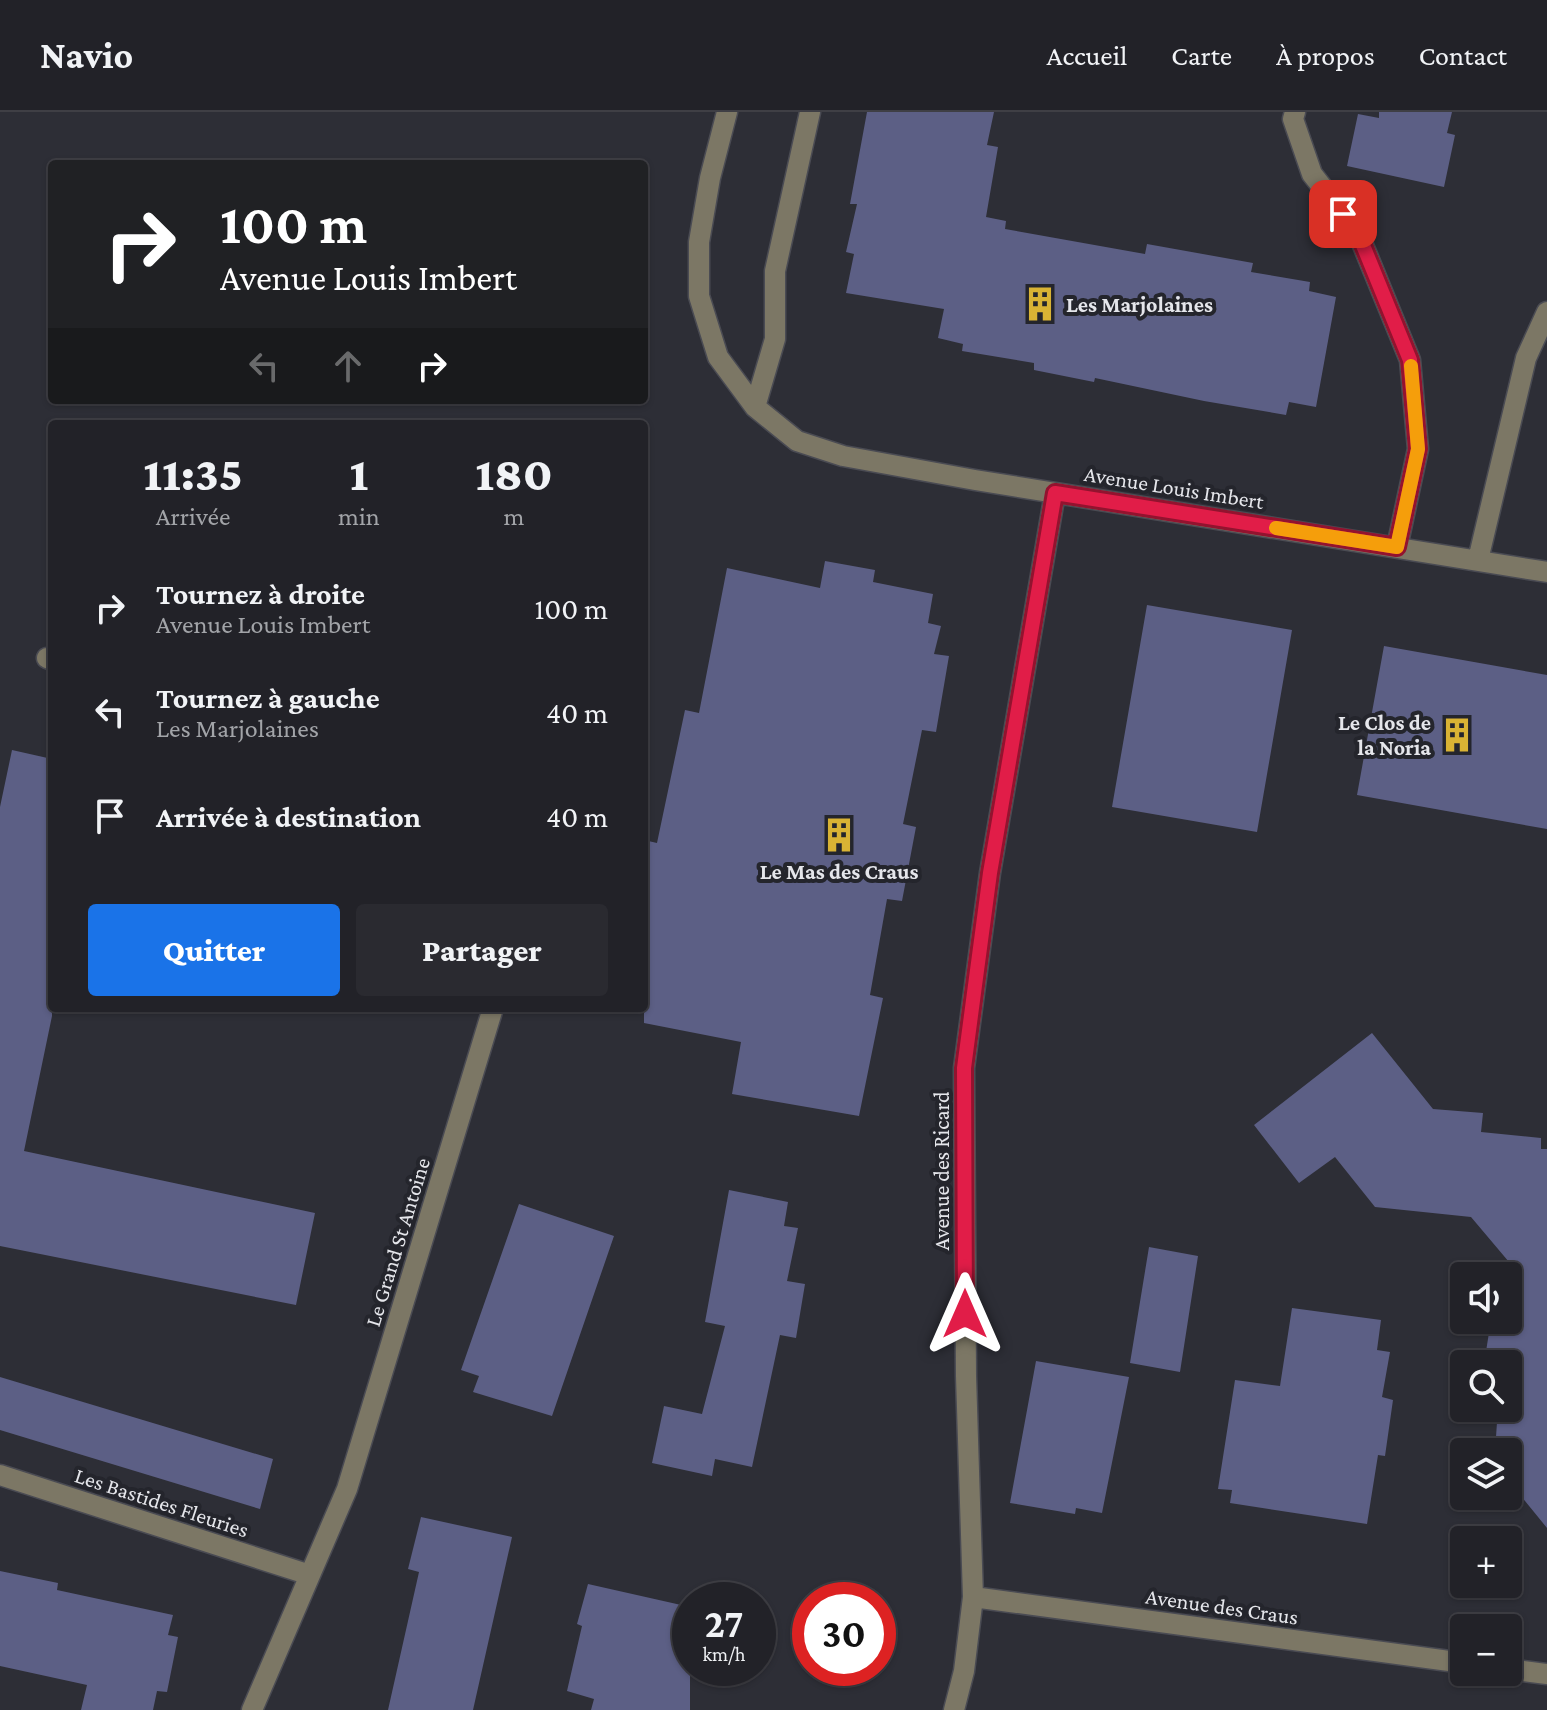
<!DOCTYPE html>
<html lang="fr">
<head>
<meta charset="utf-8">
<style>
  body { margin:0; font-family:"Crimson Pro",serif; background:#2a2a30; color:#f1f3f6; height:100vh; display:flex; flex-direction:column; font-size:30px; white-space:nowrap }
  * { box-sizing:border-box; margin:0 }
  p { font-size:26px; color:#a2a4a8 }
  .icon { flex:none; width:44px; height:44px; fill:none; stroke:currentColor; stroke-width:2; stroke-linecap:round; stroke-linejoin:round }
  .map { position:relative; flex:1; overflow:hidden }
  .panel { position:absolute; left:48px; top:308px; width:600px; height:592px; display:flex; flex-direction:column; background:#222228; border-radius:8px; box-shadow:0 2px 6px #0004,0 0 0 2px #3f3f45 }
  .panel>* { flex:none }
  .banner { position:absolute; left:48px; top:48px; width:600px; height:244px; border-radius:8px; box-shadow:0 2px 6px #0004,0 0 0 2px #3f3f45; background:#202124; color:#fff; overflow:hidden }
  .buttons { position:absolute; left:1450px; top:1150px; display:grid; gap:16px }
  .buttons a { display:grid; place-items:center; width:72px; height:72px; border-radius:8px; background:#222228; box-shadow:0 2px 6px #0004,0 0 0 2px #3f3f45; font-size:40px }
  .speed { position:absolute; left:672px; top:1470px; display:flex; gap:16px; font-size:40px; font-weight:700; text-align:center }
  .speed>* { display:grid; place-content:center; width:104px; height:104px; border-radius:50%; background:#222228; box-shadow:0 2px 6px #0004,0 0 0 2px #3f3f45; line-height:1 }
  .speed small { font-size:20px; font-weight:400 }
  .speed .limit { border:12px solid #d22; background:#fff; color:#111 }
  .pin { position:absolute; display:grid; place-items:center; width:68px; height:68px; color:#fff; margin:-34px; border-radius:16px; box-shadow:0 4px 12px #0006 }
  .me { position:absolute; width:88px; margin:-44px; rotate:0deg; stroke-linejoin:round; filter:drop-shadow(0 0 6px #0008) }
  .turn { display:flex; align-items:center; gap:28px; height:168px; padding:0 40px; font-size:36px }
  .turn .icon { width:104px; height:104px; stroke-width:2.5 }
  .turn b { display:block; font-size:56px; line-height:68px }
  .lanes { display:flex; align-items:center; height:76px; padding:0 40px; background:#0003; justify-content:center; gap:40px; direction:ltr }
  .lanes .off { opacity:.35 }
  .eta { display:flex; justify-content:space-evenly; align-items:center; height:136px; text-align:center }
  .eta b { font-size:48px; font-weight:800; line-height:56px }
  .cta { display:flex; gap:16px; margin-top:auto; padding:16px 40px }
  .cta a { flex:1; height:92px; border-radius:8px; background:#1a73e8; color:#fff; font-size:32px; font-weight:800; line-height:92px; text-align:center }
  .cta a+a { background:#2a2a30; color:#f1f3f6 }
  ul { padding:0; list-style:none }
  li { display:flex; align-items:center; gap:24px; height:104px; padding:0 40px }
  li div { flex:1 }
  li b { display:block; font-size:30px }
  li em { font-style:normal }
  header { display:flex; align-items:center; gap:48px; box-sizing:border-box; height:112px; padding:0 40px; background:#222228; border-bottom:2px solid #3f3f45 }
  header strong { font-size:38px }
  nav { display:flex; gap:44px; margin-inline-start:auto; font-size:28px }
  .map>svg:first-child { display:block }
  .building { fill:#5c5f85 }
  .lines { fill:none; stroke-linecap:round; stroke-linejoin:round }
  .minor-casing { stroke:#4a4b53; stroke-width:23 }
  .minor { stroke:#7c7765; stroke-width:20 }
  .route-casing { stroke:#92132f; stroke-width:20 }
  .route { stroke:#e11d48; stroke-width:14 }
  .slow { stroke:#f59e0b; stroke-width:14 }
  .labels { text-anchor:middle; stroke-width:8; stroke-linejoin:round; paint-order:stroke }
  .poi-label { font-size:22px; font-weight:bold; fill:#e5e6eb; stroke:#24252c; text-anchor:start }
  .street-label { font-size:22px; fill:#e5e6eb; stroke:#24252c }
</style>
</head>
<body>
<header>
<strong>Navio</strong>
<nav><a>Accueil</a><a>Carte</a><a>À propos</a><a>Contact</a></nav>
</header>
<div class="map">
<svg width="1547" height="1598" viewBox="0 0 1547 1598">
  <rect width="100%" height="100%" fill="#2d2e36"/>
  <path class="building" d="M867 0H994L987 33 998 35 986 105 1006 109 1005 117 1145 142 1147 132 1253 151 1251 160 1310 170 1309 179 1336 185 1316 295 1289 290 1286 303 1204 289 1095 266 1094 270 1034 258V251L962 239 963 232 938 226 944 197 846 181 854 142 846 140 857 92H850Z
    M1379 0H1452L1447 21 1455 23 1444 75 1347 54 1358 2 1379 6Z
    M825 449 875 458 873 470 933 482 928 511 941 514 934 542 949 544 936 620 922 618 903 712 916 715 902 789 887 787 870 883 883 886 859 1004 732 982 741 930 644 911V728L657 731 685 598 699 601 727 456 820 476Z
    M1147 493 1292 518 1257 720 1112 695Z
    M1384 534 1547 563V717L1357 683Z
    M12 638 52 647V904L24 1039 315 1101 296 1193 0 1134V695Z
    M1372 921 1433 997 1483 1001 1481 1020 1541 1026V1037H1547V1416L1508 1368V1340H1495L1497 1310 1475 1305 1477 1296H1508V1252H1484L1491 1208H1508L1509 1150 1471 1105 1375 1095 1335 1045 1299 1071 1254 1013Z
    M729 1078 788 1090 784 1114 798 1116 787 1169 805 1172 796 1226 780 1223 752 1355 715 1347 712 1364 652 1351 664 1294 702 1302 725 1214 705 1210Z
    M519 1092 614 1124 552 1304 473 1280 479 1264 461 1258Z
    M1149 1135 1198 1144 1180 1260 1130 1251Z
    M1292 1196 1381 1208 1377 1238 1390 1240 1382 1285 1393 1288 1385 1344 1378 1343 1367 1412 1230 1391 1232 1378 1218 1377 1235 1268 1280 1274Z
    M1036 1249 1129 1265 1102 1401 1076 1396 1075 1402 1010 1391Z
    M0 1265 273 1347 260 1397 0 1318Z
    M421 1405 512 1425 473 1598H388L419 1460 408 1457Z
    M0 1459 58 1471 57 1478 173 1503 168 1523 178 1525 167 1580 157 1579 153 1598H81L87 1573 0 1554Z
    M588 1472 690 1495V1598H591L594 1587 567 1579 582 1514 577 1512Z"/>
  <g class="lines">
    <g class="minor-casing">
      <path id="minor" d="M727 0 710 66 699 130V184L718 245 755 295 797 329 843 344 975 368 1547 460
        M1295 0 1293 7 1312 62 1358 121 1410 248 1418 337 1397 435
        M755 295 775 227V159L810 0
        M1478 448 1526 246 1547 200
        M47 546 52 548
        M0 1363 310 1463
        M973 1485 1464 1551
        M1508 1557 1547 1562
        M252 1598 347 1377 493 896
        M954 1598 964 1559 973 1485 966 1264 964 956 990 761 1055 381"/>
    </g>
    <use href="#minor" class="minor"/>
  </g>
  <g class="lines">
    <g class="route-casing">
      <path id="route" d="M965 1202 964 956 990 761 1055 381 1397 435 1418 337 1410 248 1358 121 1343 102"/>
    </g>
    <use href="#route" class="route"/>
    <path class="slow" d="M1276 416 1397 435 1418 337 1411 254"/>
  </g>
  <defs>
    <g id="building-bare" transform="scale(2.76)"><path d="M-4-6H4V6H1V3H-1V6H-4ZM-2.5-4.3h1.7v1.8h-1.7ZM.8-4.3h1.7v1.8H.8ZM-2.5-1h1.7V.8h-1.7ZM.8-1h1.7V.8H.8Z" fill="#d9b334" stroke="#24252c" stroke-width="2.5" paint-order="stroke"/></g>
  </defs>
  <g fill-rule="evenodd">
    <use href="#building-bare" x="1040" y="192"/>
    <use href="#building-bare" x="1457" y="623"/>
    <use href="#building-bare" x="839" y="723"/>
  </g>
  <g class="labels">
    <g class="poi-label">
      <text x="1066" y="200">Les Marjolaines</text>
      <text x="1431" y="618" text-anchor="end">Le Clos de<tspan x="1431" dy="25">la Noria</tspan></text>
      <text x="839" y="767" text-anchor="middle">Le Mas des Craus</text>
    </g>
    <g class="street-label">
      <text transform="translate(1174 375) rotate(9)" y="8">Avenue Louis Imbert</text>
      <text transform="translate(941 1059) rotate(-90)" y="8">Avenue des Ricard</text>
      <text transform="translate(397 1130) rotate(-73)" y="8">Le Grand St Antoine</text>
      <text transform="translate(162 1390) rotate(18)" y="8">Les Bastides Fleuries</text>
      <text transform="translate(1222 1494) rotate(8)" y="8">Avenue des Craus</text>
    </g>
  </g>
</svg>
<div class="buttons">
<a><svg class="icon" aria-label="sound" viewBox="0 0 24 24"><path d="M4 9h4l5-4v14l-5-4H4zM17 9q2 3 0 6"/></svg></a>
<a><svg class="icon" aria-label="search" viewBox="0 0 24 24"><circle cx="10" cy="10" r="6"/><path d="M15 15l6 6"/></svg></a>
<a><svg class="icon" aria-label="layers" viewBox="0 0 24 24"><path d="M12 4l9 5-9 5-9-5zM3 14l9 5 9-5"/></svg></a>
<a>+</a>
<a>−</a>
</div>
<div class="speed"><div>27<small>km/h</small></div><div class="limit">30</div></div>
<div class="pin" style="left:1343px;top:102px;background:#d93025"><svg class="icon" aria-label="arrive" viewBox="0 0 24 24"><path d="M6 21V4h12l-3 4 3 4H6"/></svg></div>
<svg class="me" style="left:965px;top:1202px" viewBox="-20 -20 40 40"><path d="M0-17L14 15 0 8-14 15z" fill="#e11d48" stroke="#fff" stroke-width="4"/></svg>
<div class="banner">
<div class="turn"><svg class="icon" aria-label="right" viewBox="0 0 24 24"><path d="M7 20v-9h11M14 6l5 5-5 5"/></svg><div><b>100 m</b>Avenue Louis Imbert</div></div>
<div class="lanes"><svg class="icon off" aria-label="left" viewBox="0 0 24 24"><path d="M17 20v-9H6M10 6l-5 5 5 5"/></svg><svg class="icon off" aria-label="ahead" viewBox="0 0 24 24"><path d="M12 20V5M6 11l6-6 6 6"/></svg><svg class="icon" aria-label="right" viewBox="0 0 24 24"><path d="M7 20v-9h11M14 6l5 5-5 5"/></svg></div>
</div>
<section class="panel">
<div class="eta">
<div><b>11:35</b><p>Arrivée</p></div>
<div><b>1</b><p>min</p></div>
<div><b>180</b><p>m</p></div>
</div>
<ul>
<li><svg class="icon" aria-label="right" viewBox="0 0 24 24"><path d="M7 20v-9h11M14 6l5 5-5 5"/></svg><div><b>Tournez à droite</b><p>Avenue Louis Imbert</p></div><em>100 m</em></li>
<li><svg class="icon" aria-label="left" viewBox="0 0 24 24"><path d="M17 20v-9H6M10 6l-5 5 5 5"/></svg><div><b>Tournez à gauche</b><p>Les Marjolaines</p></div><em>40 m</em></li>
<li><svg class="icon" aria-label="arrive" viewBox="0 0 24 24"><path d="M6 21V4h12l-3 4 3 4H6"/></svg><div><b>Arrivée à destination</b></div><em>40 m</em></li>
</ul>
<div class="cta"><a>Quitter</a><a>Partager</a></div>
</section>
</div>
</body>
</html>
